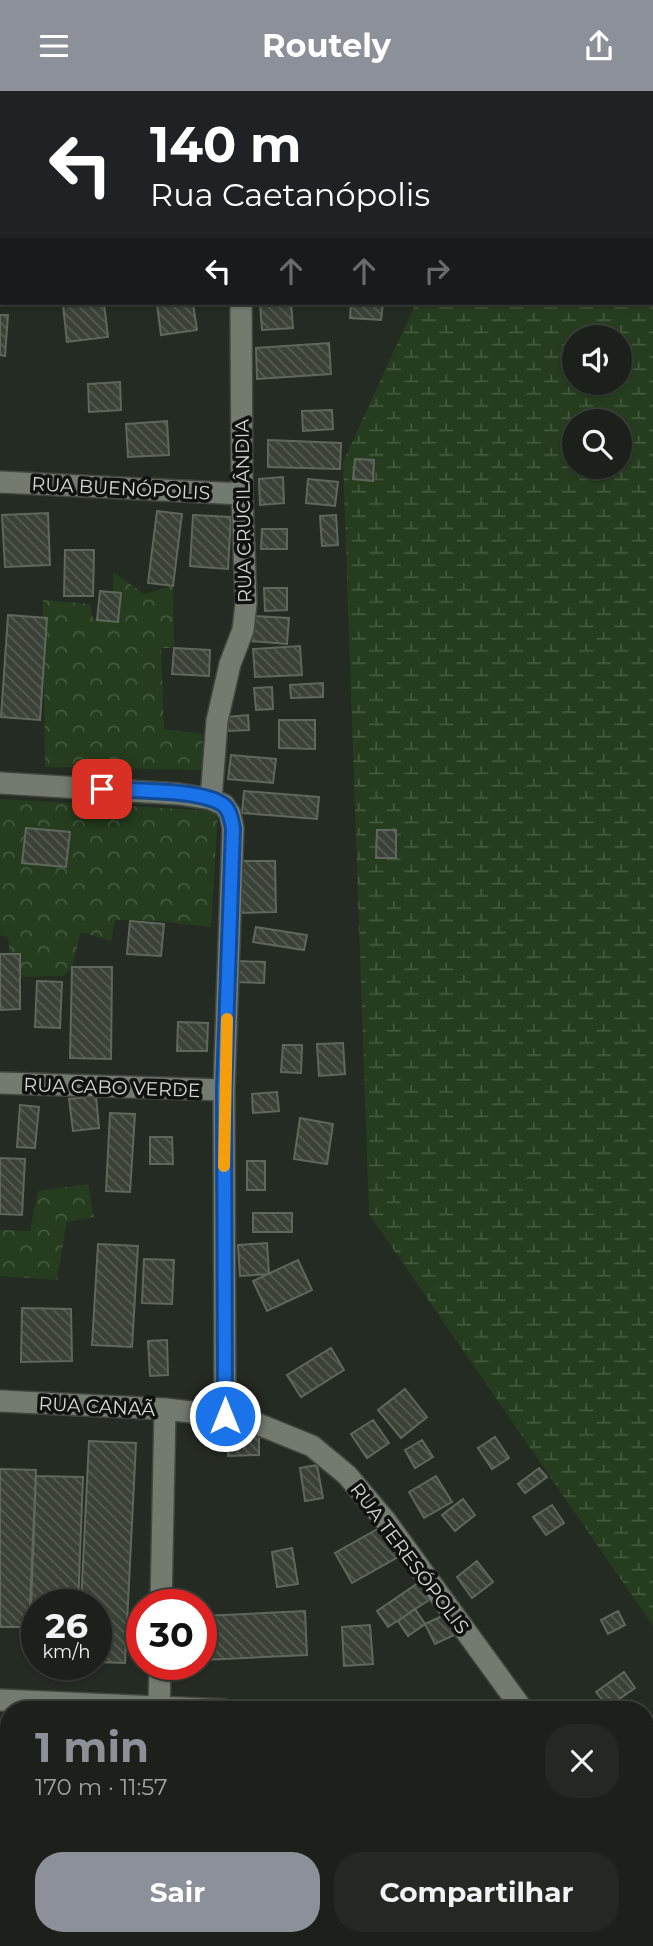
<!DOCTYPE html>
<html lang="pt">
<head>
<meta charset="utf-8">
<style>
  body { margin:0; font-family:Montserrat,sans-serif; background:#242823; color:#f1f3f6; height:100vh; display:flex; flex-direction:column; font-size:26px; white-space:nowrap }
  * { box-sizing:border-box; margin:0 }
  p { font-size:23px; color:#a0a3a2 }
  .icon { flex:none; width:38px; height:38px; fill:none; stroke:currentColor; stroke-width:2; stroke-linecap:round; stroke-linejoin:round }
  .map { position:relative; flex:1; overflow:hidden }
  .panel { position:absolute; left:0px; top:1610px; width:654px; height:245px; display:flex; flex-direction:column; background:#1b201a; border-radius:28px 28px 0 0; box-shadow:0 2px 5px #0004,0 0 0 2px #393e39 }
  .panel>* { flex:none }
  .hud { position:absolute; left:0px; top:0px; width:654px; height:214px; box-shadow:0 2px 5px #0004,0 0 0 2px #393e39; background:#202124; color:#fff; overflow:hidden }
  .tools { position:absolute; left:562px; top:234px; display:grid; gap:14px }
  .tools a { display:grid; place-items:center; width:70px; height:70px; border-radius:50%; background:#1b201a; box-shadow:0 2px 5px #0004,0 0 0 2px #393e39; font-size:35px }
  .speed { position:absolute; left:21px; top:1498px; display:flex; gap:14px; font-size:35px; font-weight:700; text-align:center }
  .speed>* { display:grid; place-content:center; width:91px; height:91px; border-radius:50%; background:#1b201a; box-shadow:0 2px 5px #0004,0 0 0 2px #393e39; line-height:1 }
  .speed small { font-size:18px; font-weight:400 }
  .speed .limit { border:10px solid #d22; background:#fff; color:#111 }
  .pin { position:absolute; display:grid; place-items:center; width:60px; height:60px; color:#fff; margin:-30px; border-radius:14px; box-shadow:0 4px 10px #0006 }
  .me { position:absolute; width:77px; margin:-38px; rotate:0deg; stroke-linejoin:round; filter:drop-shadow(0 0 5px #0008) }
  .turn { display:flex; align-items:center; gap:24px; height:147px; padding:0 35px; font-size:32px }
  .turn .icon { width:91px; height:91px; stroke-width:2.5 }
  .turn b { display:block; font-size:49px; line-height:60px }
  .lanes { display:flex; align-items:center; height:66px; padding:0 35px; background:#0003; justify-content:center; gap:35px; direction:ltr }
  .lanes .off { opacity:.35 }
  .round { display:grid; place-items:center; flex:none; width:74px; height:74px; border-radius:28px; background:#242823 }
  .summary { display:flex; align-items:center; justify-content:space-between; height:119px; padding:0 35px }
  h1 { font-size:42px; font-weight:700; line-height:52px; color:#8c9099 }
  .action { display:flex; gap:14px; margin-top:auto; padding:14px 35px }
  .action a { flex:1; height:80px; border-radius:28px; background:#8c9099; color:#fff; font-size:28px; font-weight:700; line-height:80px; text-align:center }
  .action a+a { background:#242823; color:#f1f3f6 }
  header { display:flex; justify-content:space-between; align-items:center; height:91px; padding:0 35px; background:#8c9099; color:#fff; font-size:32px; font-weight:700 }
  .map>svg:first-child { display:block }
  .forest { fill:url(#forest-crowns) }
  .wetland { fill:url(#wetland-marsh); fill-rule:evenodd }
  .building { fill:url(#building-back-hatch); stroke:#5f675c; stroke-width:2 }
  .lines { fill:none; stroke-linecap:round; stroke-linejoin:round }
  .street-casing { stroke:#41473f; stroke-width:24 }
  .street { stroke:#737b71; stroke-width:21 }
  .route-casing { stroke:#114b97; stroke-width:18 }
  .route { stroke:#1a73e8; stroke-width:12 }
  .slow { stroke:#f59e0b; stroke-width:12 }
  .labels { text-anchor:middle; stroke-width:7; stroke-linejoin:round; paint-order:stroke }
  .street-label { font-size:19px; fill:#d6dad4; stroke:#0f120e }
</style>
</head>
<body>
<header><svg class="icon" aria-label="menu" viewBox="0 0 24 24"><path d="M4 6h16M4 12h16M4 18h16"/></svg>Routely<svg class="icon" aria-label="share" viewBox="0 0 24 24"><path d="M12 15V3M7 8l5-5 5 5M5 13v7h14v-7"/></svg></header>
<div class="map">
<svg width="653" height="1855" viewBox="0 0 653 1855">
  <defs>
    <pattern id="forest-crowns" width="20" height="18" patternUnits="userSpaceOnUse" patternTransform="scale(1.75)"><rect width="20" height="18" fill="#253d1e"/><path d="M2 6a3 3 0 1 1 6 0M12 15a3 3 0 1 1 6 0" fill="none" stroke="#44583e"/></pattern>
    <pattern id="wetland-marsh" width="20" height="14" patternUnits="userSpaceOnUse" patternTransform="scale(1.75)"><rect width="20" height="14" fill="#253d1e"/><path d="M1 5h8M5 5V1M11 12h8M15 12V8" fill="none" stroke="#44583e"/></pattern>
    <pattern id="building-back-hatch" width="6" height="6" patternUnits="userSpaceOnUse" patternTransform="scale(1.75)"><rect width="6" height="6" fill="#3a4137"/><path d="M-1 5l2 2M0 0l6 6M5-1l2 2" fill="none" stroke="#565c53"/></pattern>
  </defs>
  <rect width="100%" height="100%" fill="#242b22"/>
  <path class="forest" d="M113 481 144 503 173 495 174 557H161L164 638 203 643 202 679 45 676 43 509 90 513 93 528 114 525Z
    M0 708 218 720 211 836 160 830 115 829 111 850 81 841 72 876 64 885 12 886 8 846 0 844Z
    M88 1093 94 1126 67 1131 57 1189 0 1185V1139L30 1140 38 1100Z
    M653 1674V1838L646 1811V1677Z
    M177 1846H333L335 1855H178Z
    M371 1846H566V1855H371Z"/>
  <path class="wetland" d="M447 0H653V1535L369 1123 343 371 416 212H653V2ZM574 247H620V292H574ZM574 331H620V376H574Z"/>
  <path class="building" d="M0 1H29L2 2V40Z
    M0 91H2V142H0Z
    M79 212H104L108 246 67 251 63 214Z
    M176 212H193L197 239 161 244 157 214Z
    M260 212H291L293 237 262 239Z
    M351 212H383L381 229 350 227Z
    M0 224H8L5 265 0 264Z
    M329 252 331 283 257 288 256 257Z
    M120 291 121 319 89 321 88 293Z
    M332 319 333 338 303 340 302 320Z
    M167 330 169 364 128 366 126 333Z
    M268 349 341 352 340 378 268 376Z
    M355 368 374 369 373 390 353 388Z
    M283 386 284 412 260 414 259 388Z
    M308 388 338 391 335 415 306 412Z
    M157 420 182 423 173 495 148 492Z
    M48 422 50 474 5 476 2 424Z
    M193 424 231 426 228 478 190 475Z
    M336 424 338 454 322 455 320 425Z
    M262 438H287V458H261Z
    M65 459H94L93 505H64Z
    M264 497H287V519L265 520Z
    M100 500 121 502 118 531 97 529Z
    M8 524 47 527 40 629 1 626Z
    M253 525 289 527 287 553 251 550Z
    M300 555 302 584 255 586 253 558Z
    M174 557 210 559 209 585 172 583Z
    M323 592V606L291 607 290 594Z
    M272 596 273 618 256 619 254 597Z
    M248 624 249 639 228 640 227 626Z
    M279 629H315V658L279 657Z
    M231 664 276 668 273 692 228 688Z
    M244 700 319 706 317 728 242 722Z
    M26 737 70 741 66 776 22 772Z
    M377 739H396V767H376Z
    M239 770H275L276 821 240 822Z
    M130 830 164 833 161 865 127 863Z
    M256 836 307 844 304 859 253 851Z
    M0 863H20V918L0 919Z
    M237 870 265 871 264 892 236 891Z
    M72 876H112L111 968 70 967Z
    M37 890 62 891 60 937 35 936Z
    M178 931 208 932 207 960H177Z
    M343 952 345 983 319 985 317 953Z
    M283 954H302L301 982 281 981Z
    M277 1001 279 1020 253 1022 252 1003Z
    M96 1005 99 1037 73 1040 69 1008Z
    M20 1014 39 1016 35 1057 17 1056Z
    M110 1022 135 1023 130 1101 106 1100Z
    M300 1027 333 1033 327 1073 294 1068Z
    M150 1046H172L173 1073H150Z
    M0 1067 25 1068 22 1124 0 1123Z
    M247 1070H265V1099H247Z
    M253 1122H292V1141H253Z
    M267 1152 269 1183 240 1185 238 1154Z
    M98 1153 138 1155 132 1256 92 1254Z
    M144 1168 174 1169 172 1213 142 1212Z
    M298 1169 312 1199 267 1220 253 1190Z
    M22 1217 71 1218 72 1270 21 1271Z
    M167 1249 168 1284 150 1285 148 1250Z
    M331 1257 344 1279 301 1306 287 1284Z
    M405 1298 427 1326 401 1347 378 1319Z
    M373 1329 389 1352 367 1367 351 1343Z
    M259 1336V1364L228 1365 227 1338Z
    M495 1346 509 1367 492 1378 478 1357Z
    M422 1349 433 1366 415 1377 405 1359Z
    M89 1350 136 1352 125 1572 96 1571V1514H81Z
    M317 1374 323 1407 305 1410 300 1377Z
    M539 1377 547 1386 525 1402 518 1393Z
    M0 1378 36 1379 29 1536H0Z
    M36 1385 83 1386 78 1514H37V1543L30 1542Z
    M436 1385 452 1411 424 1427 409 1401Z
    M463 1408 475 1424 455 1440 442 1424Z
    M552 1414 564 1432 546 1444 533 1426Z
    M381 1436 398 1466 352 1492 335 1462Z
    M292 1457 298 1493 277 1496 272 1461Z
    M477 1470 493 1491 472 1507 457 1486Z
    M418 1492 429 1509 388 1536 377 1520Z
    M415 1518 425 1533 408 1545 398 1530Z
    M305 1520 307 1564 203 1569 202 1525Z
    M618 1520 625 1534 608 1543 601 1529Z
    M444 1524 454 1544 435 1553 425 1533Z
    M370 1534 373 1573 344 1575 342 1536Z
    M624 1581 635 1597 608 1616 596 1601Z
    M653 1636V1663L646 1665V1638Z
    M4 1685H9V1742L2 1741 0 1687H4Z
    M1 1767H9V1824H0Z
    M486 1846H517V1855H486Z"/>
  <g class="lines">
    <g class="street-casing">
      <path id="street" d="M237 0V2
        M0 71H2
        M0 391 242 403
        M0 692 179 703 211 708 224 714 230 723 233 737 224 999 225 1325
        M211 708 217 630 230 573 243 539 246 513 242 403 241 212
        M0 992 224 999
        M0 1310 165 1318 225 1325 248 1329 312 1355 347 1384 385 1429 523 1619
        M161 1514 165 1318
        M0 1609 224 1619
        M159 1619 160 1573
        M626 1846 628 1855
        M154 1855V1846"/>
    </g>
    <use href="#street" class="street"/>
  </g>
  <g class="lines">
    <g class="route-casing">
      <path id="route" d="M102 698C131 700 200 698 222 713 230 718 231 728 233 737L224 999 225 1325"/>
    </g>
    <use href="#route" class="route"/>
    <path class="slow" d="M224 1075 227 928"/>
  </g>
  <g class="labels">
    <g class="street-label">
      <text transform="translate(121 397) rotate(3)" y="7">RUA BUENÓPOLIS</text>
      <text transform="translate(243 420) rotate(-91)" y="7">RUA CRUCILÂNDIA</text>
      <text transform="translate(112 996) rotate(2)" y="7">RUA CABO VERDE</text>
      <text transform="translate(97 1315) rotate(3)" y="7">RUA CANAÃ</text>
      <text transform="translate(410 1467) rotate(53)" y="7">RUA TERESÓPOLIS</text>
    </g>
  </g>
</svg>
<div class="tools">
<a><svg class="icon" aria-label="sound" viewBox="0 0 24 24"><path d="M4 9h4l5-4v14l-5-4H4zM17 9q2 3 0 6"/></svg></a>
<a><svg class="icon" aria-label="search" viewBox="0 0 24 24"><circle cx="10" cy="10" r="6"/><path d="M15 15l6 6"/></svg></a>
</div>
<div class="speed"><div>26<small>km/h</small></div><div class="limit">30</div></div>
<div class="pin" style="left:102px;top:698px;background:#d93025"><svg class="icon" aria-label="arrive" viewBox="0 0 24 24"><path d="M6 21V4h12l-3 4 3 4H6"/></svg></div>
<svg class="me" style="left:225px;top:1325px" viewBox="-20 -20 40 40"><circle r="17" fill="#1a73e8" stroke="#fff" stroke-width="3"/><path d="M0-11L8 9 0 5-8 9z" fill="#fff"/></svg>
<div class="hud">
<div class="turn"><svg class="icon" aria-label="left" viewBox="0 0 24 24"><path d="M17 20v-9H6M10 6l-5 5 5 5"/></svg><div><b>140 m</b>Rua Caetanópolis</div></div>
<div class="lanes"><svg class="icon" aria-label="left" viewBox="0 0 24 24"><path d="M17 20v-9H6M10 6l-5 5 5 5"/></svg><svg class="icon off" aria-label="ahead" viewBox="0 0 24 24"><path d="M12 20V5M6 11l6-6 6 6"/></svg><svg class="icon off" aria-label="ahead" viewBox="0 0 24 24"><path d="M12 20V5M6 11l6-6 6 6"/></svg><svg class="icon off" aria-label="right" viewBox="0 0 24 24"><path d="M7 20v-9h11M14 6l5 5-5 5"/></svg></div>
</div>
<section class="panel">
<div class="summary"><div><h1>1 min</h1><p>170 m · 11:57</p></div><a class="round"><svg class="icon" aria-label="close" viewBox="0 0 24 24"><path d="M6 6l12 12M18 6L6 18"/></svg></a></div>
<div class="action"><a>Sair</a><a>Compartilhar</a></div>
</section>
</div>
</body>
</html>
